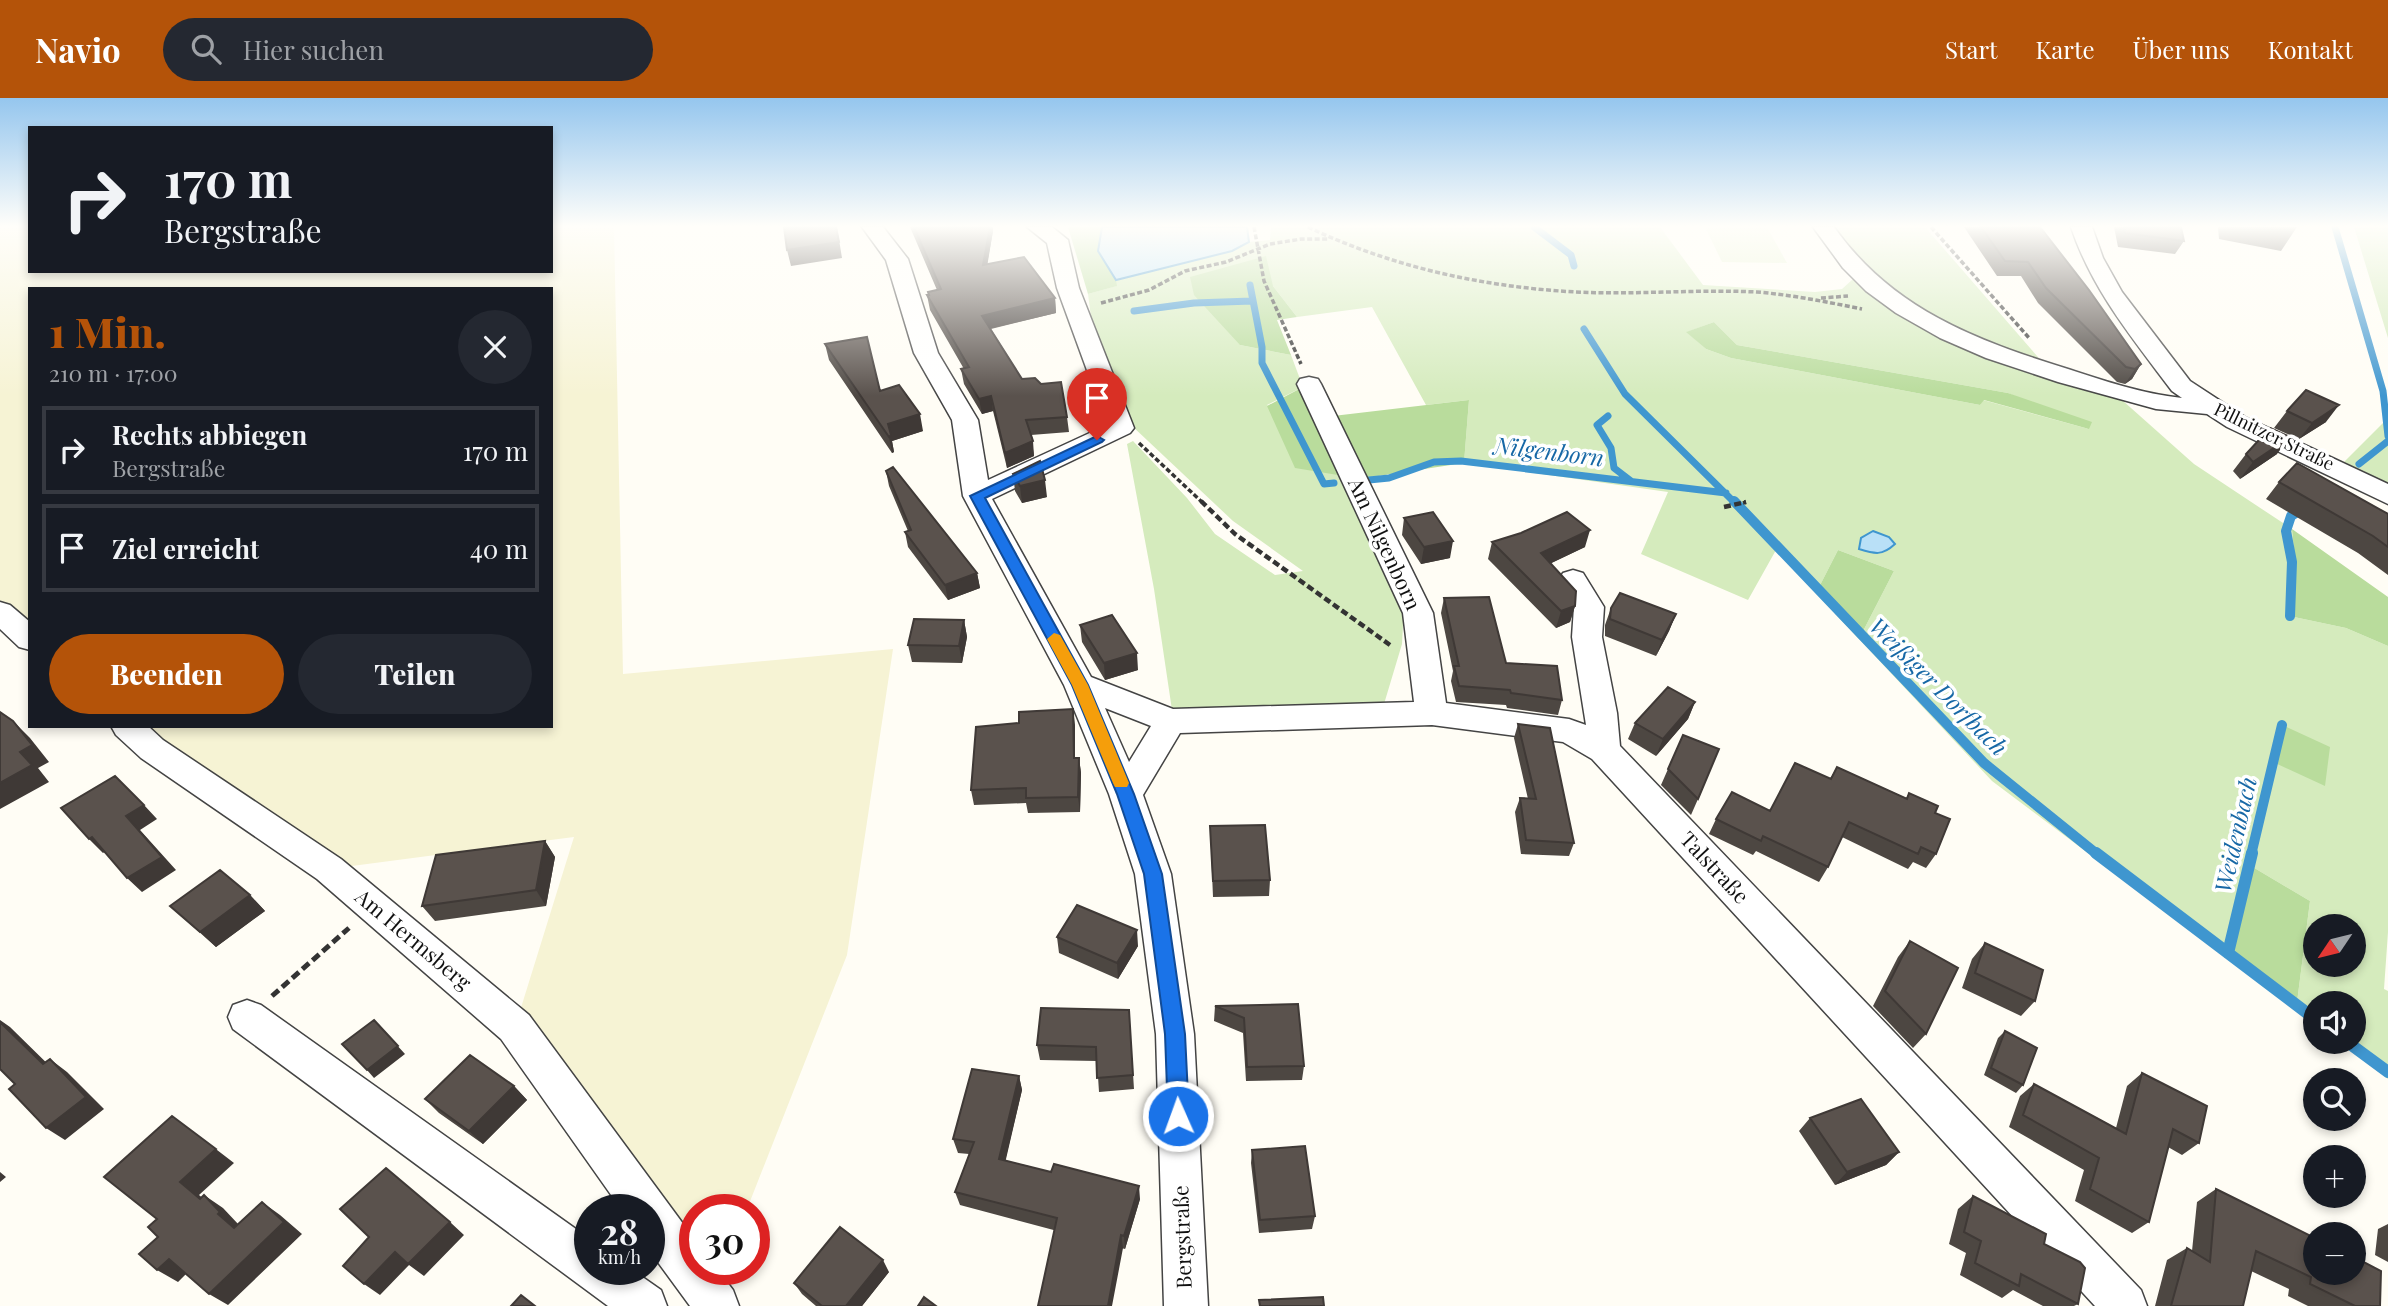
<!DOCTYPE html>
<html lang="de">
<head>
<meta charset="utf-8">
<style>
  body { margin:0; font-family:"Playfair Display",serif; background:#242831; color:#f1f3f6; height:100vh; display:flex; flex-direction:column; font-size:26px; white-space:nowrap }
  * { box-sizing:border-box; margin:0 }
  p { font-size:23px; color:#9ea1a6 }
  .icon { flex:none; width:38px; height:38px; fill:none; stroke:currentColor; stroke-width:2; stroke-linecap:round; stroke-linejoin:round }
  .map { position:relative; flex:1; overflow:hidden }
  .drawer { position:absolute; left:28px; top:189px; width:525px; height:441px; display:flex; flex-direction:column; background:#171b24; border-radius:0px; box-shadow:0 4px 10px #0003 }
  .drawer>* { flex:none }
  .top-card { position:absolute; left:28px; top:28px; width:525px; height:147px; border-radius:0px; box-shadow:0 4px 10px #0003; background:#171b24; color:#f1f3f6; overflow:hidden }
  .needle { width:46px; rotate:235deg }
  .controls { position:absolute; left:2303px; top:816px; display:grid; gap:14px }
  .controls a { display:grid; place-items:center; width:63px; height:63px; border-radius:50%; background:#171b24; box-shadow:0 4px 10px #0003; font-size:35px }
  .speed { position:absolute; left:574px; top:1096px; display:flex; gap:14px; font-size:35px; font-weight:700; text-align:center }
  .speed>* { display:grid; place-content:center; width:91px; height:91px; border-radius:50%; background:#171b24; box-shadow:0 4px 10px #0003; line-height:1 }
  .speed small { font-size:18px; font-weight:400 }
  .speed .limit { border:10px solid #d22; background:#fff; color:#111 }
  .pin { position:absolute; display:grid; place-items:center; width:60px; height:60px; color:#fff; margin:-72px -30px; border-radius:50% 50% 50% 0; rotate:-45deg; box-shadow:0 0 7px #0007 }
  .pin .icon { rotate:45deg }
  .me { position:absolute; width:77px; margin:-38px; rotate:358deg; stroke-linejoin:round; filter:drop-shadow(0 0 5px #0008) }
  .turn { display:flex; align-items:center; gap:24px; height:147px; padding:0 21px; font-size:32px }
  .turn .icon { width:91px; height:91px; stroke-width:2.5 }
  .turn b { display:block; font-size:49px; line-height:60px }
  .round { display:grid; place-items:center; flex:none; width:74px; height:74px; border-radius:37px; background:#242831 }
  .summary { display:flex; align-items:center; justify-content:space-between; height:119px; padding:0 21px }
  h1 { font-size:42px; font-weight:800; line-height:52px; color:#b45309 }
  .primary-button { display:flex; gap:14px; margin-top:auto; padding:14px 21px }
  .primary-button a { flex:1; height:80px; border-radius:42px; background:#b45309; color:#fff; font-size:28px; font-weight:800; line-height:80px; text-align:center }
  .primary-button a+a { background:#242831; color:#f1f3f6 }
  ul { padding:0; list-style:none }
  li { display:flex; align-items:center; gap:21px; height:88px; margin:0 14px 10px; padding:0 7px; border:4px solid #363941; border-radius:0px }
  li div { flex:1 }
  li b { display:block; font-size:26px }
  li em { font-style:normal }
  header { display:flex; align-items:center; gap:42px; box-sizing:border-box; height:98px; padding:0 35px; background:#b45309; color:#fff }
  header strong { font-size:33px }
  nav { display:flex; gap:38px; margin-inline-start:auto; font-size:24px }
  .search { width:490px; height:63px; background:#242831; display:flex; align-items:center; gap:18px; box-sizing:border-box; padding:0 24px; border-radius:38px; color:#9ea1a6; font-size:26px }
  .map>svg:first-child { display:block }
  .farmland { fill:#f6f3d4 }
  .green { fill:#d5ebbd; fill-rule:evenodd }
  .forest { fill:#b9dc9c }
  .pitch { fill:#e6f2cf }
  .water { fill:#b9e0f7; stroke:#3f96cf; stroke-width:2 }
  .lines { fill:none; stroke-linecap:round; stroke-linejoin:round }
  .stream-far2 { stroke:#3f96cf; stroke-width:7 }
  .stream-far1 { stroke:#3f96cf; stroke-width:10 }
  .stream { stroke:#3f96cf; stroke-width:12 }
  .minor-casing { stroke:#444; stroke-width:3 }
  .path-far2 { stroke:#333; stroke-width:3.5; stroke-dasharray:5 2.5; stroke-linecap:butt }
  .path-far1 { stroke:#333; stroke-width:4.5; stroke-dasharray:7 3.5; stroke-linecap:butt }
  .path { stroke:#333; stroke-width:5; stroke-dasharray:9 4.5; stroke-linecap:butt }
  .minor { fill:#fff; fill-rule:evenodd }
  .wall { fill:#4d4742 }
  .shaded-wall { fill:#3f3936 }
  .building { fill:#5a524d; stroke:#3f3936; stroke-width:2 }
  .route { fill:#1a73e8; stroke:#114b97; stroke-width:2 }
  .slow { fill:#f59e0b }
  .labels { text-anchor:middle; stroke-width:7; stroke-linejoin:round; paint-order:stroke }
  .far-street-label { font-size:18px; fill:#111; stroke:#fff }
  .street-label { font-size:21px; fill:#111; stroke:#fff }
  .water-label { font-size:23px; font-style:italic; fill:#1768a6; stroke:#fff }
</style>
</head>
<body>
<header>
<strong>Navio</strong>
<div class="search"><svg class="icon" aria-label="search" viewBox="0 0 24 24"><circle cx="10" cy="10" r="6"/><path d="M15 15l6 6"/></svg>Hier suchen</div>
<nav><a>Start</a><a>Karte</a><a>Über uns</a><a>Kontakt</a></nav>
</header>
<div class="map">
<svg width="2388" height="1208" viewBox="0 0 2388 1208">
  <rect width="100%" height="100%" fill="#fffdf5"/>
  <path class="farmland" d="M0 129H30V173H551V129H614L623 576 893 551 847 857 747 1111H695V1171H724L711 1202 649 1111H646L515 929 574 739 329 771 127 628H551V191H30V541L0 514Z"/>
  <path class="green" d="M1271 129H1660L1703 187 1815 194 1842 191 1853 181 1880 202 2058 280 2122 302 2194 366 2292 431 2296 476 2294 519 2346 530 2388 548V834L2384 891 2388 893V981L2338 943H2354V905H2315V926L2296 912 2310 803 2251 768 2230 862 1992 683 1859 541 1894 473 1838 452 1816 495 1776 452 1748 502 1641 456 1668 394 1464 365 1469 302 1426 307 1372 209 1297 219 1273 188 1240 247 1291 257 1303 289 1267 307 1344 378 1404 508 1402 546 1384 606 1172 612 1154 491 1127 346 1133 343 1187 400 1215 436 1275 477 1303 473 1233 423 1131 327 1091 219 1088 196 1116 188V182L1232 153 1249 144 1270 142ZM1714 224 1737 247 2008 295 2089 331 1983 302 1980 307 1731 260 1706 251 1687 234ZM2315 828H2354V866H2315Z
    M1832 129H1925L2044 266 1982 243 1890 195Z
    M2354 129H2388V240Z
    M2388 320V385L2344 364Z"/>
  <path class="forest" d="M1068 129H1102L1098 153 1116 182 1117 188 1088 196Z
    M1266 158 1273 188 1297 219 1277 222 1291 257 1240 247 1194 197 1190 179Z
    M1714 224 1737 247 2008 295 2092 324 2089 331 1984 302 1980 307 1731 260 1706 251 1686 234Z
    M1303 289 1344 378 1295 370 1267 308Z
    M1469 302 1464 365 1365 380 1333 318Z
    M2292 431 2388 499V548L2346 530 2294 519 2296 476Z
    M1838 452 1894 473 1859 541 1816 495Z
    M2282 627 2330 649 2325 688 2273 664Z
    M2251 768 2310 803 2296 912 2230 862Z"/>
  <path class="pitch" d="M1705 129H1767L1787 165 1722 164Z"/>
  <path class="water" d="M1102 129H1247L1249 144 1232 153 1116 182 1098 153Z
    M1873 433 1889 439 1895 446C1882 458 1875 456 1859 451L1861 440Z"/>
  <g class="lines">
    <path class="stream-far2" d="M1534 129 1571 157 1574 168
      M2335 129 2383 293 2388 338
      M1250 187 1262 249V265L1324 386 1334 385
      M1134 213 1194 205 1252 203
      M1584 231 1625 296 1735 405
      M1608 318 1597 327 1611 350 1614 370 1631 383
      M2359 366 2388 343
      M1369 382 1389 380 1434 364 1461 363 1726 395"/>
    <path class="stream-far1" d="M1734 403 1984 665 2098 757
      M2290 518 2292 464 2286 433 2291 418 2303 410
      M2251 757 2282 627"/>
    <path class="stream" d="M2096 755 2315 921
      M2228 855 2252 755
      M2346 943 2388 974"/>
    <g class="minor-casing">
      <path id="minor" d="M862 129H883L908 161 938 255 978 322 988 382 1107 327 1057 190 1047 145 1027 129H1052L1068 142 1079 190 1134 330 1130 335 992 401 1091 579 1173 611 1414 604 1403 515 1297 286 1300 281 1309 279 1318 281 1321 286 1433 515 1446 605 1569 621 1586 627 1572 539 1574 509 1559 482 1563 475 1573 472 1583 475 1604 509 1602 539 1617 615 1620 648 2141 1192 2147 1208H2095L1592 661 1563 644 1432 627 1180 635 1143 697 1171 776 1194 936 1208 1208H1164L1156 936 1135 776 1109 696 1064 587 963 398 952 322 914 255 886 162ZM1105 610 1151 628 1129 664Z
        M1813 129H1834C1892 211 1975 242 2068 271 2105 283 2143 296 2182 300L2172 293C2133 241 2092 192 2071 129H2092L2103 160 2122 194 2190 283 2245 319 2388 386V406L2227 329 2207 316 2156 311 2058 284 1986 260 1940 240 1896 215 1866 193 1843 170Z
        M0 504 10 507 30 524V552L19 549 0 531Z
        M111 628H148L163 642 341 761 529 917 695 1142V1171H717L733 1192 739 1208H690L649 1152V1111H621L501 941 317 781 141 660 116 637Z
        M247 902 261 907 590 1141V1171H631L661 1192 667 1208H608L233 931 228 919 233 907Z"/>
    </g>
    <path class="path-far2" d="M1254 129 1264 183 1301 266
      M1308 129C1392 169 1483 189 1576 194 1636 197 1696 191 1757 194 1793 197 1827 204 1862 211
      M1931 129 2030 241
      M1821 200 1848 198
      M1101 205 1149 192 1185 173 1226 164 1270 146 1301 141H1329
      M1139 345 1203 405
      M1743 405 1746 404"/>
    <path class="path-far1" d="M1201 403 1235 436 1390 547
      M1724 409 1746 404"/>
    <path class="path" d="M272 898 349 830"/>
    <use href="#minor" class="minor"/>
  </g>
  <path class="wall" d="M910 129H993V133L987 166 1055 200 1056 215 991 231 1022 281 1067 319 1069 334 1031 337 1034 358 1007 370 993 313 982 316 964 286 961 271H964L930 212 927 197H928V194L937 192Z
    M1964 129H2040L2141 266 2132 281 2125 286 2117 284 2038 205 2021 178H1997Z
    M2114 129H2181L2184 143 2175 156 2118 149Z
    M2218 129H2297L2281 153 2219 141Z
    M825 246 880 293 923 333 892 343 894 354 892 355 829 262Z
    M2287 313 2326 324 2299 341 2274 330Z
    M2246 356H2277L2240 381 2233 373Z
    M886 373 977 475 980 490 948 502 908 449 905 434 908 433 889 388Z
    M1013 376 1047 399 1022 405 1015 393Z
    M2279 384 2388 416V477L2358 455 2266 401Z
    M1404 420 1450 460 1421 466 1402 437Z
    M1492 444 1585 449 1551 465 1575 508 1570 524 1556 530 1488 461Z
    M1444 500 1506 565 1562 602 1558 617 1507 610 1506 607 1456 604 1451 583 1453 573 1441 515Z
    M1611 510 1676 516 1669 533 1656 558 1605 538V527Z
    M964 522 967 539 962 565 912 564 908 547Z
    M1080 527 1138 572 1105 582 1082 544Z
    M1695 604 1688 621 1656 658 1628 641 1635 625Z
    M1518 626 1574 745 1569 758 1521 756 1515 714 1520 700 1528 701 1514 640Z
    M1075 627V660H1079L1081 675 1080 714 1028 715 1026 705 974 707 971 692Z
    M1683 637 1698 701 1691 717 1661 687Z
    M1837 669 1906 700 1909 695 1935 715 1936 756 1926 770 1913 764 1908 771 1842 739 1828 769 1819 784 1756 753 1753 757 1709 736 1716 721 1770 713 1830 681Z
    M1210 728 1270 782 1269 798 1213 799Z
    M545 743 555 759 546 808 435 823 422 808Z
    M250 797 265 813 216 849 170 808Z
    M1057 839 1138 848 1118 881 1059 855Z
    M1910 843 1926 936 1913 950 1873 908 1898 859Z
    M1985 845 2035 903 2021 918 1962 890 1972 861Z
    M1298 906 1304 968 1302 982 1246 983 1243 935 1214 923 1215 908Z
    M1129 912 1134 991 1099 994 1097 963 1040 962 1037 947Z
    M2005 933 2023 987 2016 995 1984 977 1998 940Z
    M2142 975 2199 1045 2182 1057 2168 1049 2149 1124 2132 1135 2075 1103 2084 1072 2009 1029 2020 998 2034 986 2116 1030 2127 988Z
    M1019 978 1022 992 1005 1063 1140 1101 1125 1151 960 1107 955 1094 969 1056 958 1055 953 1041Z
    M514 988 527 1002 483 1046 439 1015 425 1001Z
    M1810 1020 1899 1054 1886 1067 1835 1087 1799 1033Z
    M1252 1052 1315 1118 1312 1131 1259 1135 1251 1065Z
    M2216 1091 2380 1208H2308L2288 1198 2289 1191 2251 1173 2243 1208H2155L2167 1162 2187 1150 2192 1153 2197 1104Z
    M1973 1098 2044 1146 2078 1206 2074 1208H2043L2013 1192 2002 1200 1960 1177 1966 1155 1949 1146 1958 1111Z
    M2388 1126V1164L2375 1157 2378 1131Z
    M889 1174 862 1208H816L802 1196 794 1185Z"/>
  <path class="shaded-wall" d="M837 129 842 160 791 168 787 152Z
    M990 129H993V133L985 181 983 167Z
    M1055 200 1056 215 984 232 982 218Z
    M2141 266 2132 281 2125 286 2135 271Z
    M991 298 993 313 982 316 979 301Z
    M2339 307 2326 324 2299 341 2312 325Z
    M920 316 923 333 892 343 894 354 892 355 889 339 888 326Z
    M2290 339 2277 356 2240 381 2253 364Z
    M1033 343 1034 358 1007 370 1005 355Z
    M1045 382 1047 399 1022 405 1020 388Z
    M1590 432 1585 449 1537 472 1541 455Z
    M1453 443 1450 460 1421 466 1424 449Z
    M977 475 980 490 948 502 945 487Z
    M1575 508 1570 524 1556 530 1561 513Z
    M1676 516 1669 533 1656 558 1662 542Z
    M964 522 967 539 962 565 959 548Z
    M1137 555 1138 572 1105 582 1104 565Z
    M1695 604 1688 621 1656 658 1663 641Z
    M1073 611 1075 627V675L1074 660Z
    M13 623 30 640 49 664 38 670 49 684 0 711V685L20 654Z
    M1079 660 1081 675 1080 714 1078 699Z
    M144 707 157 721 140 732 176 772 142 794 127 780 126 718Z
    M92 739 107 752 103 755 89 741Z
    M545 743 555 759 546 808 536 792Z
    M250 797 265 813 216 849 200 834Z
    M1137 832 1138 848 1118 881 1117 865Z
    M0 922 10 929 61 979 43 966 0 924Z
    M374 922 405 956 374 980 367 972Z
    M50 961 67 974 104 1011 65 1042 46 1030Z
    M1019 978 1022 992 1003 1074 999 1061Z
    M514 988 527 1002 483 1046 469 1033Z
    M191 1032 234 1065 199 1097 219 1114 200 1101 180 1084Z
    M1899 1054 1886 1067 1835 1087 1847 1074Z
    M0 1074 6 1079 0 1084Z
    M1139 1088 1140 1101 1125 1151 1124 1138Z
    M204 1097 223 1110 239 1127 234 1130 218 1116Z
    M262 1104 280 1117 302 1136 228 1207 209 1196Z
    M450 1124 464 1137 424 1178 409 1167 380 1197 364 1186 395 1154Z
    M1121 1137 1123 1150 1112 1208H1108Z
    M169 1161 189 1173 178 1184 157 1172Z
    M883 1162 889 1174 862 1208H846Z"/>
  <path class="building" d="M784 129H836L839 144 787 152Z
    M914 129H990L983 167 1024 159 1055 200 982 218 1022 281 1035 280 1041 286 1061 284 1067 319 1026 322 1033 343 1005 355 991 298 979 301 961 271 969 269 927 197H929L928 194 941 191Z
    M1981 129H2040L2089 192 2141 266 2135 271 2126 269 2046 190 2028 164 2005 163Z
    M2124 129H2181L2184 143 2125 135Z
    M867 239 880 293 899 287 920 316 888 326 891 337 889 339 825 246Z
    M2306 292 2339 307 2312 325 2287 313Z
    M2270 330 2290 339 2253 364 2246 356Z
    M1040 363 1045 382 1020 388 1013 376Z
    M2297 365 2388 416V449L2373 438 2279 384Z
    M893 369 977 475 945 487 905 434 911 432 886 373Z
    M1433 414 1453 443 1424 449 1404 420Z
    M1567 414 1590 432 1541 455 1576 493 1575 508 1561 513 1492 444 1521 435Z
    M1620 495 1676 516 1662 542 1610 521 1611 510Z
    M1489 499 1506 565 1557 568 1562 602 1511 595 1510 592 1459 588 1454 568H1459L1444 500Z
    M1112 517 1137 555 1104 565 1080 527Z
    M914 521 964 522 959 548 908 547Z
    M1668 589 1695 604 1663 641 1635 625Z
    M1073 611 1074 660H1079L1078 699 1026 700V690L971 692 976 629 1019 625V614Z
    M0 614 13 623 32 647 20 654 32 667 0 685Z
    M1518 626 1550 630 1574 745 1526 742 1520 700 1536 701Z
    M1683 637 1719 651 1698 701 1668 671Z
    M1795 665 1831 681 1837 669 1907 701 1909 695 1938 708 1935 715 1950 721 1936 756 1921 749 1918 756 1849 724 1828 769 1763 738 1761 743 1716 721 1732 694 1770 713Z
    M115 678 144 707 126 718 162 759 127 780 92 739 89 741 61 710Z
    M1265 727 1270 782 1213 783 1210 728Z
    M545 743 536 792 422 808 436 757Z
    M220 772 250 797 200 834 170 808Z
    M1077 807 1137 832 1117 865 1057 839Z
    M1910 843 1958 870 1926 936 1885 893Z
    M1985 845 2043 872 2035 903 1975 875Z
    M1298 906 1304 968 1247 969 1244 920 1215 908Z
    M1041 910 1129 912 1133 977 1097 980 1096 949 1037 947Z
    M374 922 398 948 367 972 342 946Z
    M0 924 43 966 50 961 86 999 46 1030 9 991 15 986 0 971Z
    M2005 933 2037 950 2023 987 1991 970Z
    M470 957 514 988 469 1033 425 1001Z
    M972 971 1019 978 999 1061 1051 1074 1054 1066 1139 1088 1124 1138 1121 1137 1108 1208H1038L1057 1120 955 1094 974 1044 953 1041Z
    M2142 975 2207 1008 2199 1045 2173 1031 2149 1124 2090 1091 2099 1060 2023 1017 2034 986 2126 1036Z
    M1861 1001 1899 1054 1847 1074 1810 1020Z
    M172 1018 216 1051 180 1084 200 1101 204 1097 220 1114 218 1116 234 1130 262 1104 284 1124 209 1196 169 1161 157 1172 139 1156 158 1139 148 1129 157 1121 104 1079Z
    M1305 1048 1315 1118 1260 1122 1252 1052Z
    M386 1070 450 1124 408 1166 395 1154 364 1186 343 1168 369 1139 340 1111Z
    M2216 1091 2315 1140V1174H2354V1159L2381 1173 2380 1208H2355L2310 1186 2311 1179 2256 1153 2243 1208H2171L2187 1150 2210 1164Z
    M1973 1098 2046 1136 2044 1146 2080 1164 2085 1170 2078 1206 2021 1176 2019 1188 1975 1165 1981 1143 1964 1134Z
    M840 1129 883 1162 846 1208H822L794 1185Z
    M590 1140V1150L587 1148V1144Z
    M521 1197 535 1208H511Z
    M924 1199 936 1208H918Z
    M1323 1199 1324 1208H1260L1259 1202Z"/>
  <linearGradient id="sky" x2="0" y2="1"><stop stop-color="#95c6ee"/><stop offset="0.43" stop-color="#fffefa"/><stop offset="1" stop-color="#fffefa" stop-opacity="0"/></linearGradient>
  <rect width="2388" height="298" fill="url(#sky)"/>
  <path class="route" d="M1097 338 1104 342 1102 344 985 400 1088 587 1134 696 1162 776 1185 936 1189 1018 1186 1025 1178 1028 1171 1025 1168 1018 1165 936 1144 776 1117 696 1072 587 970 398Z"/>
  <path class="slow" d="M1054 535 1060 537 1088 587 1129 685 1127 689H1115L1113 685 1072 587 1047 541Z"/>
  <g class="labels">
    <g class="far-street-label">
      <text transform="translate(2274 339) rotate(26)" y="6">Pillnitzer Straße</text>
    </g>
    <g class="street-label">
      <text transform="translate(1384 446) rotate(65)" y="7">Am Nilgenborn</text>
      <text transform="translate(1714 770) rotate(47)" y="7">Talstraße</text>
      <text transform="translate(413 842) rotate(40)" y="7">Am Hermsberg</text>
      <text transform="translate(1183 1139) rotate(-92)" y="7">Bergstraße</text>
    </g>
    <g class="water-label">
      <text transform="translate(1549 354) rotate(7)" y="8">Nilgenborn</text>
      <text transform="translate(1938 589) rotate(45)" y="8">Weißiger Dorfbach</text>
      <text transform="translate(2236 737) rotate(-77)" y="8">Weidenbach</text>
    </g>
  </g>
</svg>
<div class="controls">
<a><svg class="needle" viewBox="-14 -14 28 28"><path d="M0-13l5 13h-10z" fill="#e53935"/><path d="M0 13l5-13h-10z" fill="#9ea1a6"/></svg></a>
<a><svg class="icon" aria-label="sound" viewBox="0 0 24 24"><path d="M4 9h4l5-4v14l-5-4H4zM17 9q2 3 0 6"/></svg></a>
<a><svg class="icon" aria-label="search" viewBox="0 0 24 24"><circle cx="10" cy="10" r="6"/><path d="M15 15l6 6"/></svg></a>
<a>+</a>
<a>−</a>
</div>
<div class="speed"><div>28<small>km/h</small></div><div class="limit">30</div></div>
<div class="pin" style="left:1097px;top:342px;background:#d93025"><svg class="icon" aria-label="arrive" viewBox="0 0 24 24"><path d="M6 21V4h12l-3 4 3 4H6"/></svg></div>
<svg class="me" style="left:1178px;top:1018px" viewBox="-20 -20 40 40"><circle r="17" fill="#1a73e8" stroke="#fff" stroke-width="3"/><path d="M0-11L8 9 0 5-8 9z" fill="#fff"/></svg>
<div class="top-card">
<div class="turn"><svg class="icon" aria-label="right" viewBox="0 0 24 24"><path d="M7 20v-9h11M14 6l5 5-5 5"/></svg><div><b>170 m</b>Bergstraße</div></div>
</div>
<section class="drawer">
<div class="summary"><div><h1>1 Min.</h1><p>210 m · 17:00</p></div><a class="round"><svg class="icon" aria-label="close" viewBox="0 0 24 24"><path d="M6 6l12 12M18 6L6 18"/></svg></a></div>
<ul>
<li><svg class="icon" aria-label="right" viewBox="0 0 24 24"><path d="M7 20v-9h11M14 6l5 5-5 5"/></svg><div><b>Rechts abbiegen</b><p>Bergstraße</p></div><em>170 m</em></li>
<li><svg class="icon" aria-label="arrive" viewBox="0 0 24 24"><path d="M6 21V4h12l-3 4 3 4H6"/></svg><div><b>Ziel erreicht</b></div><em>40 m</em></li>
</ul>
<div class="primary-button"><a>Beenden</a><a>Teilen</a></div>
</section>
</div>
</body>
</html>
